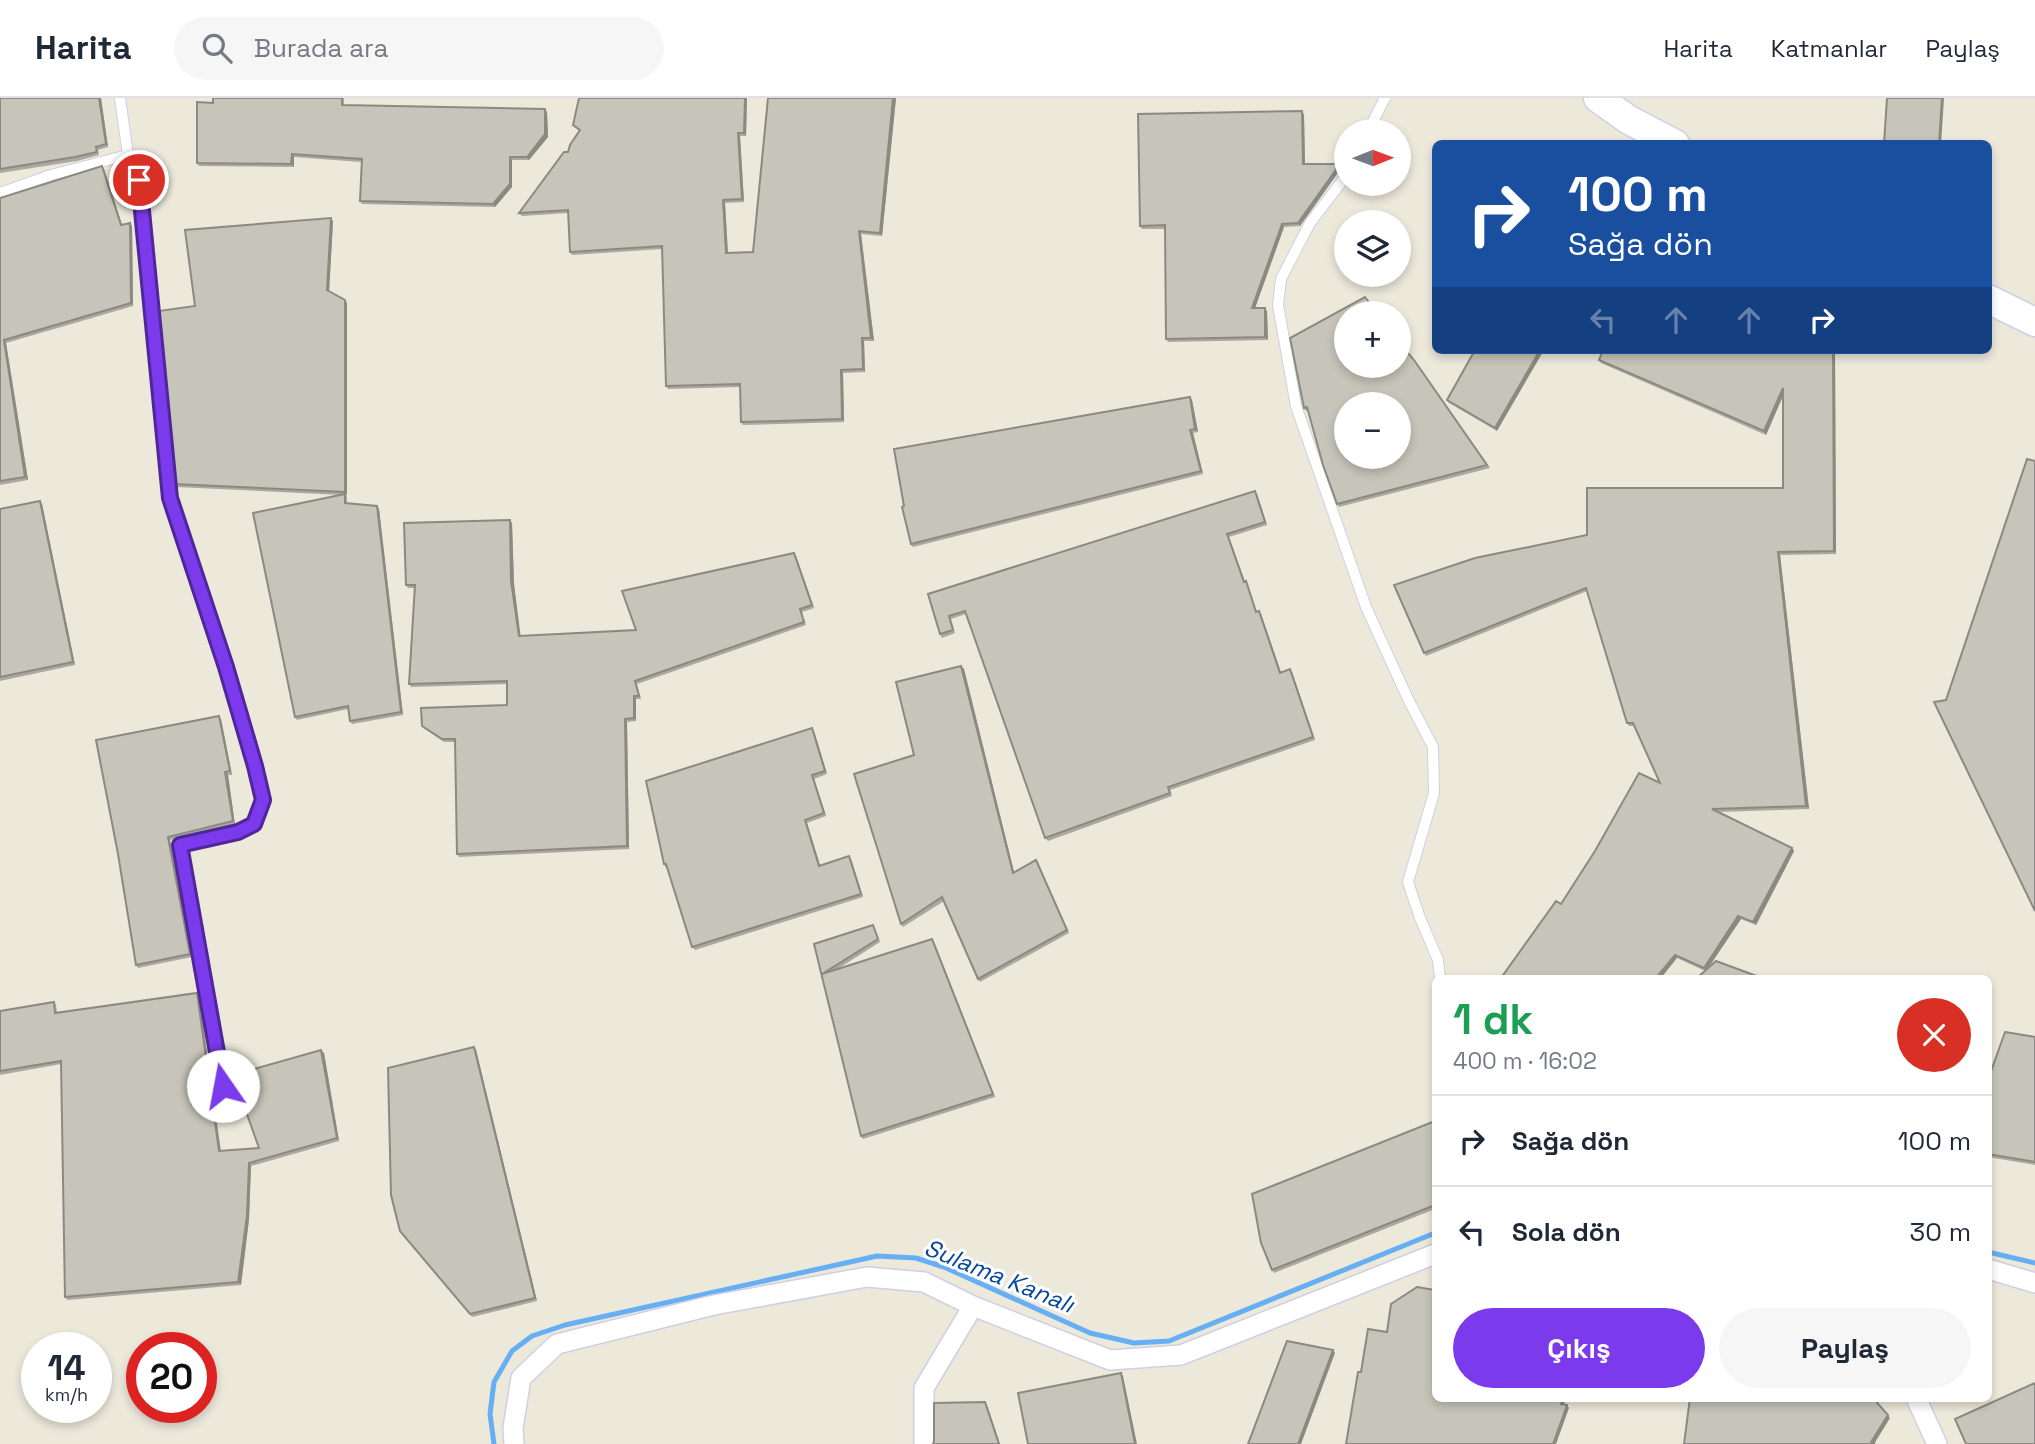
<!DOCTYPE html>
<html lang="tr">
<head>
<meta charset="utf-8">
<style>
  body { margin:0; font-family:"Space Grotesk",sans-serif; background:#f6f6f7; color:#1f2937; height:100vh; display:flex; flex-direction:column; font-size:26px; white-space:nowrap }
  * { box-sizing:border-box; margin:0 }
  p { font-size:23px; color:#747a83 }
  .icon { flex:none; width:38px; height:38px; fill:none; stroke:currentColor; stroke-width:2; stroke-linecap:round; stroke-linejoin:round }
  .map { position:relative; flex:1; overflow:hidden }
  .sheet { position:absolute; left:1432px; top:877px; width:560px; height:427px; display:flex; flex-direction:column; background:#fff; border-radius:10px; box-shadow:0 4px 10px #0003 }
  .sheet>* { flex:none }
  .hud { position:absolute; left:1432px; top:42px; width:560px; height:214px; border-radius:10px; box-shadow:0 4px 10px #0003; background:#1a4fa0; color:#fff; overflow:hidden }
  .needle { width:46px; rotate:89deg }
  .tools { position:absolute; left:1334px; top:21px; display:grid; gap:14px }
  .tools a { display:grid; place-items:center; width:77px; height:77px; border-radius:50%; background:#fff; box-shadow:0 4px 10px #0003; font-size:35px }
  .speed { position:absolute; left:21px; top:1234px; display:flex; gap:14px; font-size:35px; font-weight:700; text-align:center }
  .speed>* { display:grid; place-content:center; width:91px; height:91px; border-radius:50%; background:#fff; box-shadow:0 4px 10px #0003; line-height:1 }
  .speed small { font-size:18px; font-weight:400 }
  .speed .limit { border:10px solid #d22; background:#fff; color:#111 }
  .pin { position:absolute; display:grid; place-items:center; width:60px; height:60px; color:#fff; margin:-30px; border:4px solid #fff; border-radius:50%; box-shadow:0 2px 7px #0007 }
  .me { position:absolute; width:77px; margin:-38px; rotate:348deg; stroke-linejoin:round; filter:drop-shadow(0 0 5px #0008) }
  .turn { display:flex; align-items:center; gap:24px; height:147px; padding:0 21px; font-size:32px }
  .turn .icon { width:91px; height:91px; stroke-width:2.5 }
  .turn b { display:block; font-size:49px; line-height:60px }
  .lanes { display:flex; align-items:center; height:66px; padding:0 21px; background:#0003; justify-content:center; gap:35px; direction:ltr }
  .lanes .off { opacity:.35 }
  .round { display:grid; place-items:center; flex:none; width:74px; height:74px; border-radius:37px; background:#f6f6f7 }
  .head { display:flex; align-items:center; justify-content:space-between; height:119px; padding:0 21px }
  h1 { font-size:42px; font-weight:800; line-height:52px; color:#1e9e55 }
  .action { display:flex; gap:14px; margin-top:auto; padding:14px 21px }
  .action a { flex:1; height:80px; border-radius:42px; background:#7c3aed; color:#fff; font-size:28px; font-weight:800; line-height:80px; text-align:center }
  .action a+a { background:#f6f6f7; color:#1f2937 }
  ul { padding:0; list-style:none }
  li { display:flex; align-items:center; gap:21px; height:91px; padding:0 21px; border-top:2px solid #e0e1e3 }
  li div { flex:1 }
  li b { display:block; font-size:26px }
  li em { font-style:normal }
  header { display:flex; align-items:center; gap:42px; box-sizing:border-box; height:98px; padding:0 35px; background:#fff; border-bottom:2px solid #e0e1e3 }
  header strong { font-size:33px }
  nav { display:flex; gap:38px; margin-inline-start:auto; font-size:24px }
  .search { width:490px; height:63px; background:#f6f6f7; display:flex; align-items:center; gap:18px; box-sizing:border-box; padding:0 24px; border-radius:38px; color:#747a83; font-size:26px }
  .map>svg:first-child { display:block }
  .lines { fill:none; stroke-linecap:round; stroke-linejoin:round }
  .stream { stroke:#66aff5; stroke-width:5 }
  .lane-casing { stroke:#d0cfe3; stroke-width:12 }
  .street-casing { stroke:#d0cfe3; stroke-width:22 }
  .secondary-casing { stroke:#d0cfe3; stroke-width:31 }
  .lane { stroke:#fff; stroke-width:10 }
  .street { stroke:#fff; stroke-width:19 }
  .secondary { stroke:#fff; stroke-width:28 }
  .wall { fill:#aba99f }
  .shaded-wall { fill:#8b8a82 }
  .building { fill:#c7c5b9; stroke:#8b8a82; stroke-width:2; fill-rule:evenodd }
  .route-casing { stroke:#51269a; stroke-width:18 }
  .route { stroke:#7c3aed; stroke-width:12 }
  .labels { text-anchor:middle; stroke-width:6; stroke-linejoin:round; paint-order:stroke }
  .water-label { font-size:24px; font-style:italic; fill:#0648a0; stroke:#fff }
</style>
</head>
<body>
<header>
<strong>Harita</strong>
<div class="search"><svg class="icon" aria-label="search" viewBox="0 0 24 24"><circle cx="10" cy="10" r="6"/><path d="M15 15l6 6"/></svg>Burada ara</div>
<nav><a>Harita</a><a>Katmanlar</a><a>Paylaş</a></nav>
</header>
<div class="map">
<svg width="2035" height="1346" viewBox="0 0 2035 1346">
  <rect width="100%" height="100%" fill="#ece8da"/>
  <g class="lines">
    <path class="stream" d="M1988 1154 2035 1165
      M494 1346 490 1316 494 1284 512 1253 532 1238 565 1227 877 1158 916 1160 944 1169 1090 1235 1134 1245 1169 1243 1435 1135"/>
    <g class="lane-casing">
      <path id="lane" d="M120 0 128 57 140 82 170 400 226 569 255 668 263 702 254 726 238 734 180 747 216 952 223 988 235 1008
        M1368 33 1385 0
        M1346 78 1310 125 1281 181 1278 207 1296 308 1366 509 1408 601 1433 649 1434 695 1408 784 1420 820 1438 862 1440 880
        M0 95 51 77 128 57"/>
    </g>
    <g class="street-casing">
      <path id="street" d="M1988 1171 2035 1185
        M1916 1300 1937 1346
        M514 1346 513 1330 521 1280 557 1246 714 1207 867 1179 924 1184 973 1208 1110 1262 1181 1257 1435 1156
        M924 1346V1290L973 1208"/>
    </g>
    <g class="secondary-casing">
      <path id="secondary" d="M1598 0 1629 22 1675 46
        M1988 201 2035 224"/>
    </g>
    <use href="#lane" class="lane"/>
    <use href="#street" class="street"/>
    <use href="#secondary" class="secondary"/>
  </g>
  <path class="wall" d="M0 0H101L108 49 98 52 99 57 77 63 0 75Z
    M213 0H344V7L547 14 548 39 529 62H512V89L495 109 362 106 360 103 361 64 294 59V69L199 68 197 65 213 5Z
    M579 0H747L746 38H740L744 104 725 105 728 155 753 154 896 0 882 138 861 136 874 243H864L865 274 843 275 844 324 743 327 741 324 740 289 668 291 666 288 662 151 572 157 570 154 568 115 522 118 519 115 568 54 580 33 573 27Z
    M1302 13 1304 17 1305 66H1340L1342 69 1300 128 1284 129 1255 210H1265L1267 213 1268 242 1168 244 1166 241 1165 131H1142L1140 128Z
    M104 71 122 127 130 125 132 128 133 208 6 245 28 382 0 387V100Z
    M333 123 329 193 345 202 347 205V397H346L347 399V405L377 408 379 411 403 617 352 626 350 623 348 611 297 622 295 619 342 397 176 389 174 386 195 208Z
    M1475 252 1497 333 1449 305 1447 302Z
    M1835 252 1836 456 1780 457 1809 711 1718 714 1792 750 1794 753 1756 827 1741 821 1709 869 1705 873 1561 806 1660 685 1635 628H1629L1627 625 1587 493 1426 558 1424 555 1587 437 1783 390V298L1766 337 1601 265 1599 262Z
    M1414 262 1490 370 1339 409 1337 406 1308 312 1306 313 1304 310Z
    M1192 302 1198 334 1193 335 1203 376 913 449 911 446Z
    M1257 396 1267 427 1229 439 1245 484 1248 487 1257 514 1261 516 1281 574 1290 571 1292 574 1315 642 1170 692 1172 698 1048 743 1045 740 966 516 951 521 955 535 942 540 940 536 928 496Z
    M42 406 75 567 0 583V411Z
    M512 425 514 486 520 538 636 532 796 458 814 510 802 514 806 527 637 586 641 601H636V623L627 624 629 751 459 759 457 756 455 644H444L425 631 422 628 507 607V586L411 589 409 586 415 490H408L406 487Z
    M961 568 964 571 1014 774 1036 762 1069 835 980 884 944 803 903 829 901 826 914 657Z
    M219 618 221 621 232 677H228L235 727 170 742 192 859 138 870 136 867 118 756Z
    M814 633 827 676 814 681 826 718 807 725 820 767 849 758 851 761 863 799 695 852 692 849 667 769 666 770 664 766Z
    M875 830 880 844 836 872 934 844 995 999 863 1041 861 1038 814 846Z
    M199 898 221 1053 259 1050 324 955 339 1043 251 1068 249 1121 241 1187 67 1202 65 1199 61 966 0 977V913L54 904 56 907 57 914Z
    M2035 939V1067L1988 1059V982Z
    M474 949 476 952 537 1203 472 1219 400 1133Z
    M1435 1023V1111L1274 1175 1272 1172Z"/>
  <path class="shaded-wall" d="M99 0H101L108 49 106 46Z
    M745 0H747L746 38 744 35Z
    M893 0H896L882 138 880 135Z
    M1942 0H1944L1941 46H1939Z
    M545 11 547 14 548 39 529 62 527 59Z
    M1302 13 1304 17 1305 69 1303 66Z
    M738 35 740 38 744 104 742 101Z
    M292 56 294 59V69L291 66Z
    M510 59 512 62V89L495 109 493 106Z
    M1340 66 1342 69 1300 128 1298 125Z
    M102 68 104 71 123 130 121 127Z
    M723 102 725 105 728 158 726 155Z
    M331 120 333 123 329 195 327 192Z
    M130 125 132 128 133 208 131 205Z
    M1282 126 1284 129 1254 213 1252 210Z
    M859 133 861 136 874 243 871 240Z
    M345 202 347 205V397L345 394Z
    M1265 210 1267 213 1268 242 1265 239Z
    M862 240 864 243 865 274 863 271Z
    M4 242 6 245 28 382 25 379Z
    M1540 252H1544L1497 333 1495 330Z
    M1833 252H1835L1836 456 1834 453Z
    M841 272 843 275 844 324 842 321Z
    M1783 290 1785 293 1766 337 1764 333Z
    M1190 299 1192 302 1198 334 1195 331Z
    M1190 332 1193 335 1203 376 1201 373Z
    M1255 393 1257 396 1267 427 1265 424Z
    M40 403 42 406 75 567 73 564Z
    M377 408 379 411 403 617 401 614Z
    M510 422 512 425 514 486 521 541 519 538 511 483Z
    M1227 436 1229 439 1246 487 1244 484Z
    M1778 454 1780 457 1809 711 1806 708Z
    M794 455 796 458 814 510 812 507Z
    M1259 513 1261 516 1282 578 1280 575Z
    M961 568 964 571 1015 778 1013 775Z
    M1290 571 1292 574 1315 642 1313 639Z
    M634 598 636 601V623L634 620Z
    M219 618 221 621 232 677 230 673Z
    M625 621 627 624 629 751 627 748Z
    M812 630 814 633 827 676 825 673Z
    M225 674 228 677 235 727 233 723Z
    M812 677 814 681 826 718 824 715Z
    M805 722 807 725 821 771 819 768Z
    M168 739 170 742 192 859 190 856Z
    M1792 750 1794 753 1756 827 1753 824Z
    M849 758 851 761 863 799 861 796Z
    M1036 762 1038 765 1069 835 1067 832Z
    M1738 818 1741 821 1706 873 1704 870Z
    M932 841 934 844 995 999 993 996Z
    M1675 857 1677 860 1661 880H1656Z
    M197 895 199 898 221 1056 219 1053Z
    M474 949 476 952 537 1203 535 1200Z
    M321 952 324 955 339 1043 337 1040Z
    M249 1065 251 1068 249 1121 241 1187 238 1184Z
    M1333 1252 1335 1255 1301 1346H1298Z
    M1121 1275 1123 1278 1137 1346H1135Z
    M1563 1300H1566L1563 1309 1561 1306Z
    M985 1304 987 1307 1000 1346H999Z
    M1567 1307 1569 1310 1556 1346H1553Z
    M1888 1317 1890 1320 1874 1346 1871 1344Z"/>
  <path class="building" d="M0 0H99L106 46 96 49 97 54 75 59 0 71Z
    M213 0H342V7L545 11V36L527 59H510V86L493 106 360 103 362 61 292 56 291 66 197 65V4L213 5Z
    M579 0H745L744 35H738L742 101 723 102 726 155 753 154 768 0H893L880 135 859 133 871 240H862L863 271 841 272 842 321 741 324 740 286 666 288 662 148 570 154 568 112 519 115 564 54H568L570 47 580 32 573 27Z
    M1887 0H1942L1939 46H1884Z
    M1302 13 1303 66H1340L1298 125 1282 126 1252 210H1265V239L1166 241 1165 127 1140 128 1138 16Z
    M102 68 121 127 130 125 131 205 4 242 25 379 0 383V100Z
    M331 120 327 192 345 202V394L174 386 159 213 195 208 185 132Z
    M1365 199 1377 215H1346V268H1398V243L1414 262 1487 367 1337 406 1323 367 1307 309 1304 310 1290 240ZM1346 306H1398V359H1346Z
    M1475 252H1540L1495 330 1447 302Z
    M1603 252H1833L1834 453 1778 454 1806 708 1712 711 1792 750 1753 824 1738 818 1704 870 1675 857 1656 880H1501L1556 803 1561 806 1595 753 1639 675 1660 685 1633 625H1627L1586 490 1424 555 1394 487 1475 460 1587 437V390H1783V290L1764 333 1599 262Z
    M1190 299 1195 331 1190 332 1201 373 911 446 902 409 904 408 894 351Z
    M2027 361 2035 363V813L1934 604 1946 602Z
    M1255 393 1265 424 1227 436 1244 484 1246 483 1256 514 1259 513 1280 575 1290 571 1313 639 1168 689 1170 695 1045 740 965 513 949 518 953 532 940 536 928 496Z
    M345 396V405L377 408 401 614 350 623 348 608 295 619 253 415Z
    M40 403 73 564 0 579V411Z
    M510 422 511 483 519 538 636 532 622 493 794 455 812 507 800 511 804 524 635 583 639 598H634V620L625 621 627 748 457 756 455 641H442L422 628 421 610 507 607V583L409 586 415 487H406L404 425Z
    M961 568 1013 775 1036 762 1067 832 978 881 942 799 901 826 854 676 914 657 896 584Z
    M219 618 230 673 225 674 233 723 168 739 190 856 136 867 118 756 96 642Z
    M812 630 825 673 812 677 824 715 805 722 819 768 849 758 861 796 692 849 666 766H664L646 683Z
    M873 827 878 841 822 876 932 841 993 996 861 1038 814 846Z
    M1716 863 1762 880H1697Z
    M197 895 219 1053 259 1050 233 977 321 952 337 1040 249 1065 247 1118 238 1184 65 1199 61 963 0 973V913L54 904 55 915Z
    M2005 934 2035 939V1064L1988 1056V982Z
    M474 949 535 1200 470 1216 400 1133 391 1097 388 970Z
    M1435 1023V1107L1272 1172 1261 1145 1252 1096Z
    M1417 1189 1435 1192V1300H1563L1561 1306 1567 1307 1553 1346H1346L1358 1274H1361L1368 1231 1387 1234 1391 1206Z
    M1287 1243 1333 1252 1298 1346H1248Z
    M1121 1275 1135 1346H1028L1018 1295Z
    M2035 1285V1346H1966L1955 1321Z
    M1690 1300H1873L1888 1317 1871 1344 1875 1346H1684Z
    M985 1304 999 1346H933L934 1343V1305Z"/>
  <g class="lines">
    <g class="route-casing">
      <path id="route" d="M139 82 170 400 226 569 255 668 263 702 254 726 238 734 180 747 223 988"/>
    </g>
    <use href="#route" class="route"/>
  </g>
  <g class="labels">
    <g class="water-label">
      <text transform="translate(999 1178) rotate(22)" y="8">Sulama Kanalı</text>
    </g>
  </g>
</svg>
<div class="tools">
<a><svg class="needle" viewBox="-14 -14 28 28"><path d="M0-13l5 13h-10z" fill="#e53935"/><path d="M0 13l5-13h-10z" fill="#747a83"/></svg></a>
<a><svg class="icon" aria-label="layers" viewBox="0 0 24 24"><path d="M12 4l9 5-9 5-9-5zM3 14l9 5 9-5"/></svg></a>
<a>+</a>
<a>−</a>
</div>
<div class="speed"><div>14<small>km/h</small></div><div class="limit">20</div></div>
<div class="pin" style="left:139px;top:82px;background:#d93025"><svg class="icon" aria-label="arrive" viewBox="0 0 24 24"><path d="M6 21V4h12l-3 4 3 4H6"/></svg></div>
<svg class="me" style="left:223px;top:988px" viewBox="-20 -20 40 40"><circle r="19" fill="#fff"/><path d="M0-13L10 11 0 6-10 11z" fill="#7c3aed"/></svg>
<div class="hud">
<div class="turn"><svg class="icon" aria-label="right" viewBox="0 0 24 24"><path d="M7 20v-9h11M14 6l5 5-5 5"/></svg><div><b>100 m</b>Sağa dön</div></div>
<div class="lanes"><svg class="icon off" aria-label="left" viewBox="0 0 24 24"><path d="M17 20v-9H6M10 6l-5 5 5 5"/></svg><svg class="icon off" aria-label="ahead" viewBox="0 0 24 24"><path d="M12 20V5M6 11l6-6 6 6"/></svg><svg class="icon off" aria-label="ahead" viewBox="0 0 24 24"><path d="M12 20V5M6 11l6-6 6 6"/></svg><svg class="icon" aria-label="right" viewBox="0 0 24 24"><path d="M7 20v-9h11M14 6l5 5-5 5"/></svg></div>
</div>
<section class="sheet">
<div class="head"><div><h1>1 dk</h1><p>400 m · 16:02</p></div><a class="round" style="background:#d93025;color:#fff"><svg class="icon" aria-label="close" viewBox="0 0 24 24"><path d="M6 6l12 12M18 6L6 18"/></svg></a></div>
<ul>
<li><svg class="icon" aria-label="right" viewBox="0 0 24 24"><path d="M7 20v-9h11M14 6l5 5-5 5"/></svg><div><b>Sağa dön</b></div><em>100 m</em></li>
<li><svg class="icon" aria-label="left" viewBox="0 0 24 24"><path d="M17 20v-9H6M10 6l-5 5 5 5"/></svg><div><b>Sola dön</b></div><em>30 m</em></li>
</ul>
<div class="action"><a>Çıkış</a><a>Paylaş</a></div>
</section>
</div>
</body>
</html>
